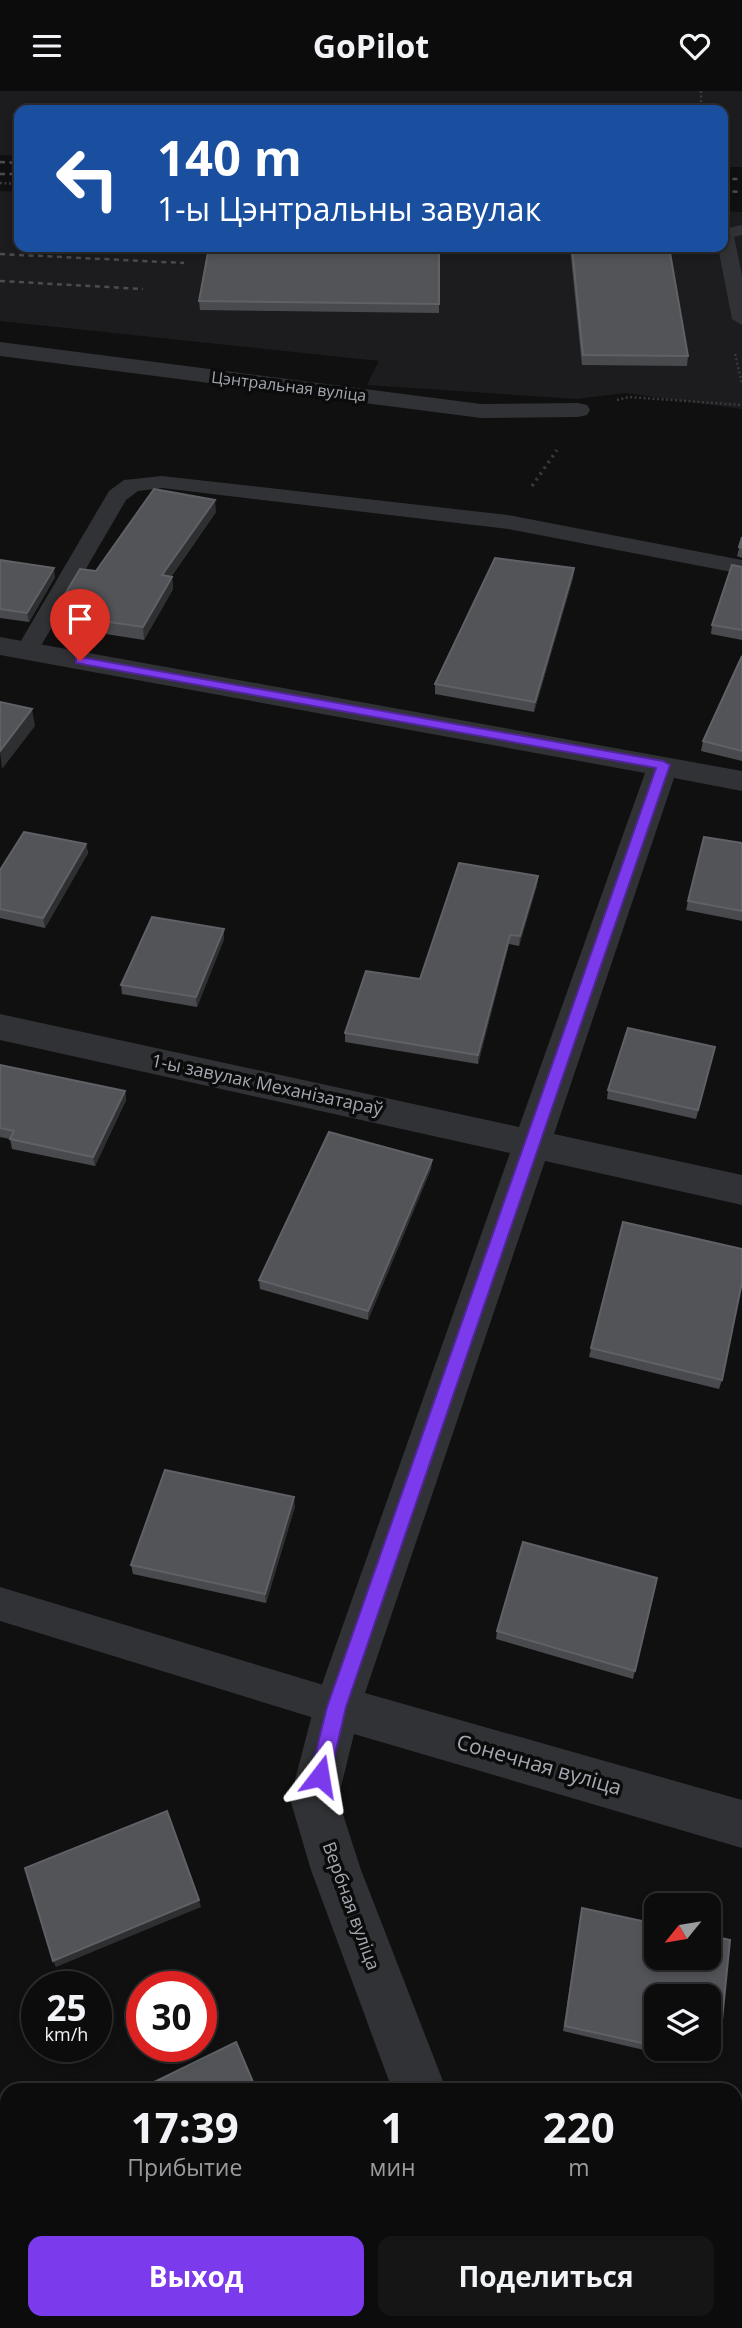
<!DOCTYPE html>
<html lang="ru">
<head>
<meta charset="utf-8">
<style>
  body { margin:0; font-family:"Open Sans",sans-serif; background:#151516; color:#f1f3f6; height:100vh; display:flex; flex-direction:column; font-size:26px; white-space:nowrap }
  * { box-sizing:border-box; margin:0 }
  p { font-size:23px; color:#9a9b9d }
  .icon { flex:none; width:38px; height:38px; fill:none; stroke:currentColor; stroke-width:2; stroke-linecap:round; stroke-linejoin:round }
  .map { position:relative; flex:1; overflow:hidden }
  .drawer { position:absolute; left:0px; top:1992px; width:742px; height:247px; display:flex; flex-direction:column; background:#0c0c0d; border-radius:21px 21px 0 0; box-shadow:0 4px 10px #0003,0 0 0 2px #2c2c2e }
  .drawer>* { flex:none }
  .hud { position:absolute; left:14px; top:14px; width:714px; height:147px; border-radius:14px; box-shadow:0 4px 10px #0003,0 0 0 2px #2c2c2e; background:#1a4fa0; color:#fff; overflow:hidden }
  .needle { width:46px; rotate:240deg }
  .fabs { position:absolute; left:644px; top:1802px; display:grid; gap:14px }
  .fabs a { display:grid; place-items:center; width:77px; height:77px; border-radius:14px; background:#0c0c0d; box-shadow:0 4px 10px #0003,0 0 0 2px #2c2c2e; font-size:35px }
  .speed { position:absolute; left:21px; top:1880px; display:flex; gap:14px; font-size:35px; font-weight:700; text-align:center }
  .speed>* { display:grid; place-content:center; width:91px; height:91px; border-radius:50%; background:#0c0c0d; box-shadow:0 4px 10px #0003,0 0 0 2px #2c2c2e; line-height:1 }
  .speed small { font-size:18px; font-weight:400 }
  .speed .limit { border:10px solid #d22; background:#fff; color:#111 }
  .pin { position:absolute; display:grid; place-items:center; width:60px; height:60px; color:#fff; margin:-72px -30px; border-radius:50% 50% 50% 0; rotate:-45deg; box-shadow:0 0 7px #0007 }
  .pin .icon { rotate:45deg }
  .me { position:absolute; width:77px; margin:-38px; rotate:14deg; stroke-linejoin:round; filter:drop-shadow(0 0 5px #0008) }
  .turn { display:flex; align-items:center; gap:24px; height:147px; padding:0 28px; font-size:32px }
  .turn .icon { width:91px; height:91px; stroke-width:2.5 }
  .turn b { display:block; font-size:49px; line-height:60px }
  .eta { display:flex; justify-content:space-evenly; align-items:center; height:119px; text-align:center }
  .eta b { font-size:42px; font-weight:700; line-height:49px }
  .action { display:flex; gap:14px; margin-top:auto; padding:14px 28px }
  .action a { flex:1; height:80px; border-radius:14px; background:#7c3aed; color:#fff; font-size:28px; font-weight:700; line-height:80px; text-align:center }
  .action a+a { background:#151516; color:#f1f3f6 }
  header { display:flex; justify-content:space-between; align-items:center; height:91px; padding:0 28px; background:#0c0c0d; font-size:32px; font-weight:700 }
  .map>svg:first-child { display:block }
  .built { fill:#1c1c1e }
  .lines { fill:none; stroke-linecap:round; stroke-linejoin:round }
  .path-far1 { stroke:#37393c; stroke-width:2.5; stroke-dasharray:2 2.5; stroke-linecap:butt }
  .path { stroke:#37393c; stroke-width:3.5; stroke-dasharray:2.5 4.5; stroke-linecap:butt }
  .lane { fill:#313235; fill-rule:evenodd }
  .street { fill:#313235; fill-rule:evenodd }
  .rail { stroke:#4a4d50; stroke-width:2.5; stroke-dasharray:5 4.5; stroke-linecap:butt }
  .wall { fill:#494a4d }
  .shaded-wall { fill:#2e2f31 }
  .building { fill:#525458; stroke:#5f6166; stroke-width:2 }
  .route { fill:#7c3aed; stroke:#51269a; stroke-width:2 }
  .labels { text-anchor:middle; stroke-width:7; stroke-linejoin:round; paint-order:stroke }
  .far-street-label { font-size:16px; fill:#a3a8b0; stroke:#0b0b0c }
  .street-label { font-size:18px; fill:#a3a8b0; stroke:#0b0b0c }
  .near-street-label { font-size:21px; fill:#a3a8b0; stroke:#0b0b0c }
</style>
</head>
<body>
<header><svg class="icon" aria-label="menu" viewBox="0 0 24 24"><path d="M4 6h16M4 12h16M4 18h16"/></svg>GoPilot<svg class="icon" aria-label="heart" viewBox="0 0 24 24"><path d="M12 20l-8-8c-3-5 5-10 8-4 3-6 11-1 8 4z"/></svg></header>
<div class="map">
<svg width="742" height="2237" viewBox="0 0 742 2237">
  <rect width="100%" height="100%" fill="#101011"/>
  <path class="built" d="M0 0H742V76H723V19H19V65L0 64Z
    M0 100 19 101V156H723V120L742 121V318L625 302 576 308 367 294 379 270 0 230Z"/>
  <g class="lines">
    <path class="path-far1" d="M701 0V19
      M0 92 19 93
      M735 263 742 293
      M617 309 629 306 742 314"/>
    <path class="path" d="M532 395 557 359"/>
    <path class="lane" d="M742 134V144L734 146 742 184V234L732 228 718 156H723V138Z
      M162 385 508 424 742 469V483L508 438 162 397 138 400 126 409 35 565H19L15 560 109 400 124 389Z
      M0 1496 337 1598 351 1603 356 1616 351 1629 337 1634 0 1530Z"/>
    <path class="street" d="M0 251 481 313 578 312 587 314 590 319 587 324 578 326 481 327 0 265Z
      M0 546 742 680V700L674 687 554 1043 742 1084V1114L545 1070 365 1602 742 1709V1757L354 1643 338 1708 361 1779 446 1998H392L311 1779 290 1708 314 1616 510 1062 0 949V923L519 1036 645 682 0 564Z
      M479 2231H537L539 2237H481Z"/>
    <path class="rail" d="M0 71 19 72
      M0 83H19
      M723 88H742
      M723 100 742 101
      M0 163 184 172
      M0 190 143 198"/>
  </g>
  <path class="wall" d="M439 156V222L200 219 199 210Z
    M570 156H669L688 265 687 275 582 274Z
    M216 421 171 486H172L173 498 144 549 55 535 53 523 96 480Z
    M742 446V467L737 465Z
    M0 469 55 486 29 531 0 527Z
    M742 476V549L711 543 712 534Z
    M574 477 573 487 534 621 435 603V593Z
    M742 565V670L701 660 703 650Z
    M742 752V830L686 819 688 810Z
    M86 753 88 762 45 837 0 827V779Z
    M538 785 537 794 519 855 509 853 478 973 345 951V942L420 888Z
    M224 848 197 916 122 903 121 894Z
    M715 956 696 1028 607 1008 608 999Z
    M0 974 125 1000 126 1009 95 1075 12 1058 10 1048 0 1046Z
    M432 1069 431 1078 368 1229 260 1198 259 1189Z
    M591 1257 722 1289 719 1298 589 1266Z
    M295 1415 266 1512 133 1483 131 1474Z
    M657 1487 633 1588 496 1548 497 1540Z
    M582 1817 656 1833V1867H709V1844L730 1849 722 1929 719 1935 709 1933V1906H656V1958H663L661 1963 563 1940Z"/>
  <path class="shaded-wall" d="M215 409 216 421 163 497 162 484Z
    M54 477 55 486 29 531 27 522Z
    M574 477 573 487 534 621 535 611Z
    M172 486 173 498 144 549 143 536Z
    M32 618 35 635 2 678 0 660Z
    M86 753 88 762 45 837 43 827Z
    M538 785 537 794 519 855 520 845Z
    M224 838V848L197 916 196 906Z
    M510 844 509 853 478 973V964Z
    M125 1000 126 1009 95 1075 93 1066Z
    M432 1069 431 1078 368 1229V1220Z
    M294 1406 295 1415 266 1512 265 1503Z
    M199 1809 201 1816 56 1876 53 1870Z"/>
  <path class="building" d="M209 156H439V213L199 210Z
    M572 156H669L688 265 583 264Z
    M154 398 215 409 162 484 172 486 143 536 53 523 80 478 96 480Z
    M742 446V457L739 456Z
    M495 467 574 477 535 611 435 593Z
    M0 469 54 477 27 522 0 518Z
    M732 474 742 476V539L712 534Z
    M742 565V660L703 650Z
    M0 611 32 618 0 660Z
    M24 741 86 753 43 827 0 818V779Z
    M704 746 742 752V820L688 810Z
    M459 772 538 785 520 845 510 844 478 964 345 942 366 880 420 888Z
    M152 826 224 838 196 906 121 894Z
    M628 937 715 956 698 1019 608 999Z
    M0 974 125 1000 93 1066 10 1048 14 1040 0 1037Z
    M329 1041 432 1069 368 1220 259 1189Z
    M623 1131 742 1158V1191L722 1289 591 1257Z
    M165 1379 294 1406 265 1503 131 1474Z
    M523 1451 657 1487 635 1580 497 1540Z
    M167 1720 199 1809 53 1870 25 1777Z
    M582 1817 656 1833V1867H709V1844L730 1849 722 1929 709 1926V1906H656V1955L565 1935Z
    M236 1951 256 1998H140Z"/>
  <path class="route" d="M80 566 663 670 670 674 346 1616 330 1685 327 1692 320 1695 313 1692 310 1685 327 1616 656 677 76 572V567Z"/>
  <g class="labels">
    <g class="far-street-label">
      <text transform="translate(289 295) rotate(7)" y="6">Цэнтральная вуліца</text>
    </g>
    <g class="street-label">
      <text transform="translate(267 994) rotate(12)" y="6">1-ы завулак Механізатараў</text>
      <text transform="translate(351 1815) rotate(70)" y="6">Вербная вуліца</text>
    </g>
    <g class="near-street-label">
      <text transform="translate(539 1674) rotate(16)" y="7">Сонечная вуліца</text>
    </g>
  </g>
</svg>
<div class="fabs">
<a><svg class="needle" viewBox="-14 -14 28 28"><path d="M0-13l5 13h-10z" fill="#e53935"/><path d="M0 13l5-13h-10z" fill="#9a9b9d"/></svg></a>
<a><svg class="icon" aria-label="layers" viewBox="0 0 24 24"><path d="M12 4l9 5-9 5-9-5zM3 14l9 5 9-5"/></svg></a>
</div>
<div class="speed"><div>25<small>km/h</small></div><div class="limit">30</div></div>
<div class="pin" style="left:80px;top:570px;background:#d93025"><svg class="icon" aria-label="arrive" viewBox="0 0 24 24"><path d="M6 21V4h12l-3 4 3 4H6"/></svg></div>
<svg class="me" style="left:320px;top:1685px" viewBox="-20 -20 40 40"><path d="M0-17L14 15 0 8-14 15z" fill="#7c3aed" stroke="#fff" stroke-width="4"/></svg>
<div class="hud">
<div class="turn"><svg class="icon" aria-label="left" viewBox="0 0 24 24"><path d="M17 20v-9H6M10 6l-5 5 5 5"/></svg><div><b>140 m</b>1-ы Цэнтральны завулак</div></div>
</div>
<section class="drawer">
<div class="eta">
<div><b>17:39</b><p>Прибытие</p></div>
<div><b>1</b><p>мин</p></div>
<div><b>220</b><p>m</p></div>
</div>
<div class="action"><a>Выход</a><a>Поделиться</a></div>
</section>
</div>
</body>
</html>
